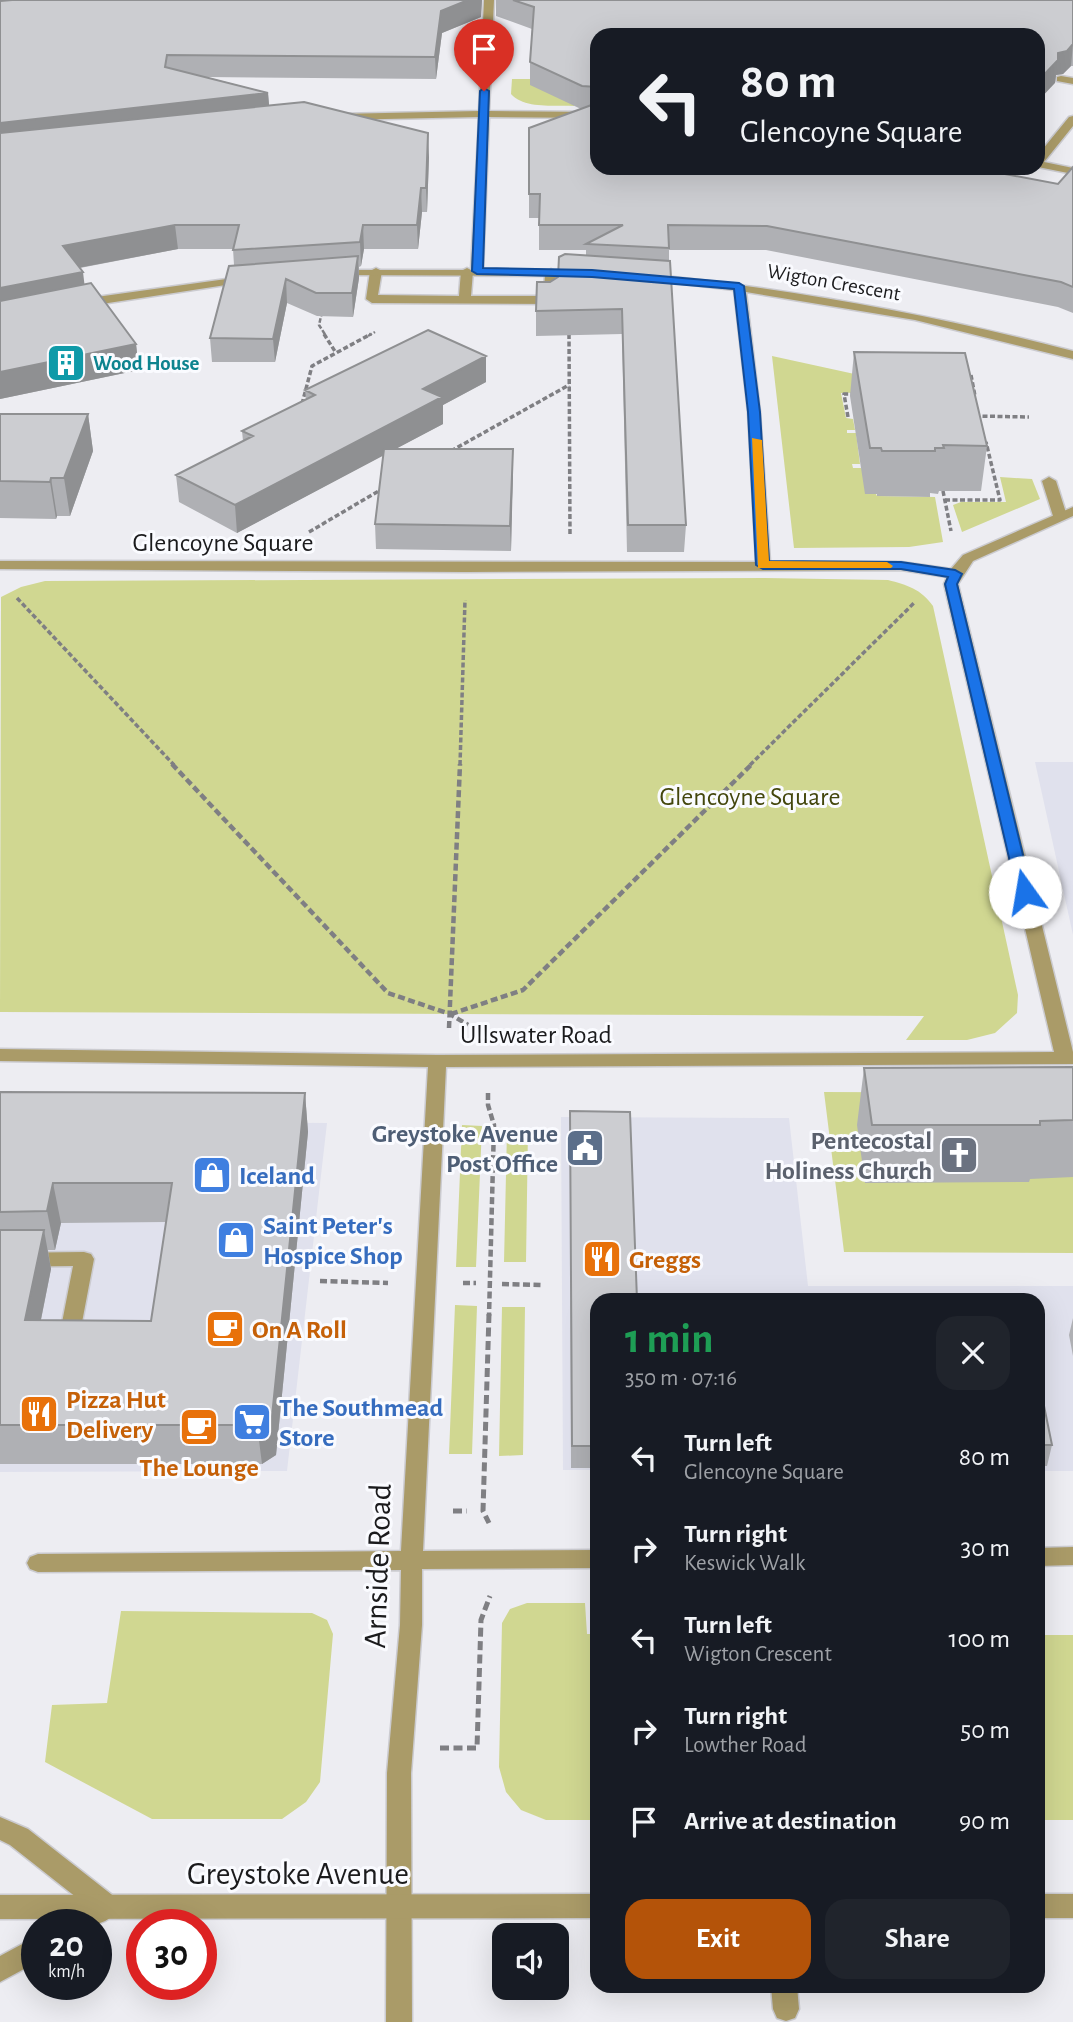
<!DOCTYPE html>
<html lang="en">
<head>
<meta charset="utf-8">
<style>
  body { margin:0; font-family:"Alegreya Sans",sans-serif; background:#20242c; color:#f1f3f6; height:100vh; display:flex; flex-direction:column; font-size:26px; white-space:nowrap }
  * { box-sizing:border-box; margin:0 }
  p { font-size:23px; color:#9ea1a6 }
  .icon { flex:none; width:38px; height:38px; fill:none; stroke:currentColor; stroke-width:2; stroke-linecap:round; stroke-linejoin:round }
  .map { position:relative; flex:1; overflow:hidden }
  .drawer { position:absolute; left:590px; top:1293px; width:455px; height:700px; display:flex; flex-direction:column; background:#171b24; border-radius:21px; box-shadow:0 7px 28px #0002 }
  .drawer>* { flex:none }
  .top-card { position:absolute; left:590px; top:28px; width:455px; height:147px; border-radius:21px; box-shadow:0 7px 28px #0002; background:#171b24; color:#f1f3f6; overflow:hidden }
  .tools { position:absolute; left:492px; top:1923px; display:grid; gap:14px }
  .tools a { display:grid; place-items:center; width:77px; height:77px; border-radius:14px; background:#171b24; box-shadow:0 7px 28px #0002; font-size:35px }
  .speed { position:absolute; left:21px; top:1909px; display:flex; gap:14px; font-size:35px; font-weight:700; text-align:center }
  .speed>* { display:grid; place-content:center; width:91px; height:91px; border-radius:50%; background:#171b24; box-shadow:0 7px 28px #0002; line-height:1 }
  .speed small { font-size:18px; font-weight:400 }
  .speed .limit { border:10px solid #d22; background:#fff; color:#111 }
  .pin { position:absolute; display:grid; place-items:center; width:60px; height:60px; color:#fff; margin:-72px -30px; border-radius:50% 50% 50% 0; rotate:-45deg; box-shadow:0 0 7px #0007 }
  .pin .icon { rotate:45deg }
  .me { position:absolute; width:77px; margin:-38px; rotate:347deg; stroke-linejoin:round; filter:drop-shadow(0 0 5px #0008) }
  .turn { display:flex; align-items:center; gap:24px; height:147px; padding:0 35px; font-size:32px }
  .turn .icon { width:91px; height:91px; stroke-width:2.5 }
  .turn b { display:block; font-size:49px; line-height:60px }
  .round { display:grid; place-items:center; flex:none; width:74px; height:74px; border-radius:21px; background:#20242c }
  .headline { display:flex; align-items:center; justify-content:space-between; height:119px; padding:0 35px }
  h1 { font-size:42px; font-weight:700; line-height:52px; color:#1e9e55 }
  .button { display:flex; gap:14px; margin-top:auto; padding:14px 35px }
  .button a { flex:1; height:80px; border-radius:21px; background:#b45309; color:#fff; font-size:28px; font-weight:700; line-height:80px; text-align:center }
  .button a+a { background:#20242c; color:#f1f3f6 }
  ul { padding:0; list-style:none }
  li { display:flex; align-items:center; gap:21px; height:91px; padding:0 35px }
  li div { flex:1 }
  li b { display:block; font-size:26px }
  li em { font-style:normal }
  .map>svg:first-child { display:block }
  .built { fill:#e0e1ed }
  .green { fill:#d0d791 }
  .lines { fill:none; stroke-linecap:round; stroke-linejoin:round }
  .service-casing { stroke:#cbcbd0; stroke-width:3 }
  .minor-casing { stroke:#cbcbd0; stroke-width:3 }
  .tertiary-casing { stroke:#cbcbd0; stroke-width:3 }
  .path-far3 { stroke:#7f7f83; stroke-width:2.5; stroke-dasharray:4.5 2; stroke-linecap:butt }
  .path-far2 { stroke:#7f7f83; stroke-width:3.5; stroke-dasharray:5 2.5; stroke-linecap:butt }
  .path-far1 { stroke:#7f7f83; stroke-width:4.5; stroke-dasharray:7 3.5; stroke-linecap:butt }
  .path { stroke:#7f7f83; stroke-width:5; stroke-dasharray:9 4.5; stroke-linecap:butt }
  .service { fill:#aa9b68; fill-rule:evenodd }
  .minor { fill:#aa9b68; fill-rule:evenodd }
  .tertiary { fill:#aa9b68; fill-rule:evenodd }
  .wall { fill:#afb0b4; fill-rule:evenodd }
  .shaded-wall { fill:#8f9092 }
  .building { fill:#cccdd1; stroke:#8f9092; stroke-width:2 }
  .route { fill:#1a73e8; stroke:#114b97; stroke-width:2 }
  .slow { fill:#f59e0b }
  .labels { text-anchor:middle; stroke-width:6; stroke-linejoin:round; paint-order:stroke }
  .far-street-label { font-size:21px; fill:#1b1b1d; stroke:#fafbff }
  .far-culture-label { font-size:21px; font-weight:bold; fill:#0d838f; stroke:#fafbff; text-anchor:start }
  .street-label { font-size:26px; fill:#1b1b1d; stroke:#fafbff }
  .park-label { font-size:26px; fill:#43460c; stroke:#fafbff }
  .service-label { font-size:26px; font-weight:bold; fill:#4e5e75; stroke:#fafbff; text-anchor:end }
  .worship-label { font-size:26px; font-weight:bold; fill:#5b616d; stroke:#fafbff; text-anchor:end }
  .shop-label { font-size:26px; font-weight:bold; fill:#366cbe; stroke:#fafbff; text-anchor:start }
  .food-label { font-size:26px; font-weight:bold; fill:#c56008; stroke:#fafbff; text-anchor:start }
  .near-street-label { font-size:32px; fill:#1b1b1d; stroke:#fafbff }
</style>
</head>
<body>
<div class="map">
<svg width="1073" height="2022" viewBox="0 0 1073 2022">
  <rect width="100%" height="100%" fill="#ededf2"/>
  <path class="built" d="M1035 762H1073V935Z
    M561 1117 789 1118 808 1286H1073V1471H1038V1300H597V1470H563Z
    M0 1121 327 1123 287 1471 0 1472Z"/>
  <path class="green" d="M512 79H577L574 106C555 105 524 109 511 94Z
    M772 356 882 380 884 392 841 393 846 418 853 419 855 430H847V433H856L860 464H852L853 468H861L877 496 935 497 943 542 909 547 794 548Z
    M1000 477 1032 479 1040 499 962 532 953 505 961 502H1006Z
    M765 578 888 580C907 585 921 589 933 606L1018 995 1017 1013 995 1033 967 1040H906L924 1016 0 1012 1 597 21 587 45 581Z
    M824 1092 1073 1093V1253L844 1252Z
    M462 1125 482 1126 476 1267H456Z
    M528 1129 526 1262H504L507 1130Z
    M455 1305 477 1306 472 1454H449Z
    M502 1307H525L523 1455 499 1456Z
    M527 1603H585L587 1634H597V1820H546L521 1810 506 1792 499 1767 502 1623 510 1609Z
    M121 1611 312 1613 327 1620 333 1634 320 1782 306 1802 282 1819H152L45 1762 52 1705 107 1703Z
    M1038 1635H1073V1820H1038Z"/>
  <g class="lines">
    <g class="service-casing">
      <path id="service" d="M376 268 382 271 378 295 459 296 461 271 467 268 473 271 471 296H544L545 272 551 269 557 272 556 300 550 304 372 303 366 299 370 271Z
        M1049 477 1056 481 1067 516 1065 519 1060 520 1053 516 1042 481Z
        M84 1252 91 1254 94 1259 80 1333 77 1338 70 1341 63 1338 60 1333 73 1266 0 1267V1253Z
        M0 1817 28 1829 116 1898 119 1906C109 1929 84 1925 63 1925L66 1917 86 1905 10 1845 0 1840Z
        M37 1936V1962L0 1982V1956Z
        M771 1986H797L799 2009 795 2018 786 2021 777 2018 773 2009Z"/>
    </g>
    <g class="minor-casing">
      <path id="minor" d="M484 0H494L489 111 597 112V118L489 117 483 270H581L587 273 581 276 332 275 330 273 336 270H471L479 117 338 120 333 117 338 114 479 111Z
        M1061 76 1073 78V84L1057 81V77Z
        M1073 116V126L1044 162 1073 168V174L1038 167V155L1069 117Z
        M647 274C791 289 932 314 1073 351V359L915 320 746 292 760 412 770 562H901L951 569 963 555 1073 507V516L973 561 958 584 1073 1052V1064L446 1067 423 1551 597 1550V1568L422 1569V1625L411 1773 412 2022H386L387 1773 400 1625 401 1570 38 1572 30 1569 27 1563 30 1557 38 1554 401 1551 428 1067 0 1061V1049L437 1055 1054 1052 944 584 947 577 901 570 466 572 0 569V561L756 562 748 412 734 290 643 279V275Z
        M248 276 252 277V281L82 307 76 303 82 299Z
        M1073 1547V1565L1038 1566V1548Z"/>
    </g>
    <g class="tertiary-casing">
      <path id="tertiary" d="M597 1894V1918L0 1919V1895Z
        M1038 1894H1073V1918H1038Z"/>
    </g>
    <path class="path-far3" d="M322 312 319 325 326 336
      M569 332V336
      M368 336 375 332"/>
    <path class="path-far2" d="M324 334 336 353
      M569 334 570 534
      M971 375 975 396
      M302 404 312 366 371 334
      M975 416 1029 417
      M848 417 844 394H855
      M451 451 569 385
      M943 491 951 531
      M945 500H1000L986 442
      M309 532 382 489
      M17 598 174 765
      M460 765 465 600
      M750 765 915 602"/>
    <path class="path-far1" d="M172 764 388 993 450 1014 468 1025
      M451 1014 523 990 752 764
      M449 1028 460 764
      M488 1093V1105L494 1125 489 1316
      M320 1281 388 1283
      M463 1283H476
      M502 1284 542 1285"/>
    <path class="path" d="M489 1314 483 1511 489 1523
      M453 1511H467
      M440 1748H477L481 1620 490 1596"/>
    <use href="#service" class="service"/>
    <use href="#minor" class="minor"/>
    <use href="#tertiary" class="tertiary"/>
  </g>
  <path class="wall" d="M0 0H482L481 17 442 33 436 79 207 77 268 93 269 105 429 157 427 212H422L418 249H364L361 266 359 267V278L353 317 317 316 287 303 275 362H212L210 338 234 265 233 249H178L80 268 84 284 136 344 139 370 0 399Z
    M496 0H1073V66H1071L1063 74 1056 75 1055 83 597 35V168L1058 184 1073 167V313L1058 307 766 250H669V261L686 525 684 552H627L622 334 536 336V311L550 282 586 255V250H539V218H529V128L581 109 530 85V62L532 29 496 16Z
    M854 352 987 446 981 491H939L938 494 930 493V497L877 496V494H865L850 396Z
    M486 382 443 405V424L395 449H513L511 551 376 549 375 524 383 455 237 533 179 502 176 475 243 441 242 431 306 399 305 390Z
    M0 414H88L93 451 70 516H57L56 519 0 518Z
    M1073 1067V1177L1030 1179 1029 1182 865 1183 857 1125 864 1068Z
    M0 1092 305 1093 308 1132 276 1455 262 1464H0ZM166 1222 151 1321 41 1320 51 1269 48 1250H55L61 1223Z
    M570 1133 597 1300V1468H571Z
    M1073 1318V1356L1069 1335Z
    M1038 1401 1052 1445 1047 1466H1038Z"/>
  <path class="shaded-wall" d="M468 0H482L481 17 442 33 436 79 435 57 441 11Z
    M1073 44 1071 66 1063 74 1056 75 1055 83 1038 101V81L1058 53Z
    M268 93 270 116 0 146V123Z
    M428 133 429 157 427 212 426 188Z
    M421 188 422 212 418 249 417 225Z
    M175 225 178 249 67 270 63 246Z
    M363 225 364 249 361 266 360 242Z
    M358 256 359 278 353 317 352 293Z
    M83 272 86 297 0 314V288Z
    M286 279 287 303 275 362 273 339Z
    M136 344 139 370 0 399V372Z
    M486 356V382L443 405V424L237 533 235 505 423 389Z
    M88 414 93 451 70 516 64 478Z
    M513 449V474L511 551 510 526Z
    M51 478 57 516 56 519 50 482Z
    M305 1093 308 1132 276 1455 262 1464 257 1425Z
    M53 1183 61 1223 55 1250 47 1211Z
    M44 1230 51 1269 33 1359 25 1320Z"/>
  <path class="building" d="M12 0H468L441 11 435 57 167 55 165 67 268 93 0 123V1Z
    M513 0H1073V44L1067 51 1058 53V60L1038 81V35H597V87L582 86 530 62 534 7Z
    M304 102 428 133 426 188H421L417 225H363L360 242 233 250 239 225H175L63 246 83 272 0 288V133Z
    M597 103V168H973L1058 184 1073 167V287L1061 282 767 226 668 225 669 248 586 244 623 225H539L540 194H529V128Z
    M565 254 670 261 686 525H628L622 309 536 311 537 282H550L558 277 559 257Z
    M358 256 352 293H316L286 279 273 339 210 338 229 266Z
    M91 283 136 344 0 372V301Z
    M428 330 486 356 423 389 442 397 235 505 176 475 253 436 242 431 315 395 305 390Z
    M854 352 965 353 987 446 943 445 944 448H935V451H882L881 448H870Z
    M0 414H88L64 478H51L50 482 0 481Z
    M384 449H513L510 526 375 524Z
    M1073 1067V1120L1040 1121V1125H872L864 1068Z
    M0 1092 305 1093 272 1416 257 1425H0V1230H44L25 1320 151 1321 172 1183H53L47 1211 0 1212Z
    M570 1111 630 1112 637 1300H597V1446H572Z
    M1038 1401H1043L1052 1445H1038Z"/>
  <path class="route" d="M484 88 489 91 483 268 592 270 739 283 744 286 760 412 769 561 901 562 955 570 962 574 957 584 1032 892 1030 896H1019L1017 892 945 584 948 577 901 569H763L756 565 748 412 734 289 592 277 477 274 472 271 480 91Z"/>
  <path class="slow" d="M752 438 762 440 769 561 887 562 893 566 891 568H758Z"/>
  <defs>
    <g id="building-square" transform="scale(2.0125)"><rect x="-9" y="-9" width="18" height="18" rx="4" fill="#0f9aa8" stroke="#fafbff"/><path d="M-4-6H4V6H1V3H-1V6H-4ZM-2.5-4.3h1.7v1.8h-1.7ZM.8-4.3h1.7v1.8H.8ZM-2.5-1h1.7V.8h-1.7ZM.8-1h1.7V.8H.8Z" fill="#fff"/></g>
    <g id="civic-square" transform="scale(2.0125)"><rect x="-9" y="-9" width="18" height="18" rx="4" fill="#5c6f8a" stroke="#fafbff"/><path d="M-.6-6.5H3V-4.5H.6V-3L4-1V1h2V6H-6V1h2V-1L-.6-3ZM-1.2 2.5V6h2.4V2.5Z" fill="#fff"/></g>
    <g id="church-square" transform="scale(2.0125)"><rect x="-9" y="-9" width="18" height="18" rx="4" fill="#6b7280" stroke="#fafbff"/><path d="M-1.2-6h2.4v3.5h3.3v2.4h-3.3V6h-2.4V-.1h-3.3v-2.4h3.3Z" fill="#fff"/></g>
    <g id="shop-square" transform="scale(2.0125)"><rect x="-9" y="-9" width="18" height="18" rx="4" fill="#3f7fe0" stroke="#fafbff"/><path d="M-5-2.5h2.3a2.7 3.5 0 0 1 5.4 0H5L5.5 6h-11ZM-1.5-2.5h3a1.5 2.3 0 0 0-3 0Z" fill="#fff"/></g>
    <g id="restaurant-square" transform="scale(2.0125)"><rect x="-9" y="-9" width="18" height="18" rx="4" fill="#e8710a" stroke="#fafbff"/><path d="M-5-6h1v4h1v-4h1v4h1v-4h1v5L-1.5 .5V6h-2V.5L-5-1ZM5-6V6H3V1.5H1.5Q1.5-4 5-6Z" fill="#fff"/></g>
    <g id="cafe-square" transform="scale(2.0125)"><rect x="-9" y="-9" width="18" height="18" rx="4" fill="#e8710a" stroke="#fafbff"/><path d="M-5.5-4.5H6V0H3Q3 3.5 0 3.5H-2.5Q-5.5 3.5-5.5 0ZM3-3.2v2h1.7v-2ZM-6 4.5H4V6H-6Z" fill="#fff"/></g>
    <g id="supermarket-square" transform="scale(2.0125)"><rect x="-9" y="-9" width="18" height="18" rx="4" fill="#3f7fe0" stroke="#fafbff"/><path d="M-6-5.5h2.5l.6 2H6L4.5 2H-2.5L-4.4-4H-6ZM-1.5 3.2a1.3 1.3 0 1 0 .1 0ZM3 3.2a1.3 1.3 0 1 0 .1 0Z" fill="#fff"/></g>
  </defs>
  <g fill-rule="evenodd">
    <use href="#building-square" x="66" y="363"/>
    <use href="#civic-square" x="585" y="1148"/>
    <use href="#church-square" x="959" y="1155"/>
    <use href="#shop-square" x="212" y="1175"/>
    <use href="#shop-square" x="236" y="1240"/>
    <use href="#restaurant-square" x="602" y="1259"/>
    <use href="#cafe-square" x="225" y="1329"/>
    <use href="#restaurant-square" x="39" y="1414"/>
    <use href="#supermarket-square" x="252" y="1422"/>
    <use href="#cafe-square" x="199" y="1427"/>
  </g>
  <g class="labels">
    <g class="far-street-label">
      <text transform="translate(834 282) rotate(10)" y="7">Wigton Crescent</text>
    </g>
    <g class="far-culture-label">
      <text x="93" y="370">Wood House</text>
    </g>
    <g class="street-label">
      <text x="223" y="551">Glencoyne Square</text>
      <text x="536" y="1043">Ullswater Road</text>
    </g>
    <g class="park-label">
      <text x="750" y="805">Glencoyne Square</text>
    </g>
    <g class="service-label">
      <text x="558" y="1142">Greystoke Avenue<tspan x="558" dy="30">Post Office</tspan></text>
    </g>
    <g class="worship-label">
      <text x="932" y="1149">Pentecostal<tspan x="932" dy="30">Holiness Church</tspan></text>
    </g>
    <g class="shop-label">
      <text x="239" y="1184">Iceland</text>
      <text x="263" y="1234">Saint Peter's<tspan x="263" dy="30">Hospice Shop</tspan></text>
      <text x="279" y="1416">The Southmead<tspan x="279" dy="30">Store</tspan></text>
    </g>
    <g class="food-label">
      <text x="629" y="1268">Greggs</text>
      <text x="252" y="1338">On A Roll</text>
      <text x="66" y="1408">Pizza Hut<tspan x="66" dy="30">Delivery</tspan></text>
      <text x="199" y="1476" text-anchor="middle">The Lounge</text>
    </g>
    <g class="near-street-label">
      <text transform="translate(377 1566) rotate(-88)" y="11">Arnside Road</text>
      <text x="298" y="1884">Greystoke Avenue</text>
    </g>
  </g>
</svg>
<div class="tools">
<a><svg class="icon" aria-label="sound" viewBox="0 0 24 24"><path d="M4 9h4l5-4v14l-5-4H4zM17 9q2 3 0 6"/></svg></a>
</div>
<div class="speed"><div>20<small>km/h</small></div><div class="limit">30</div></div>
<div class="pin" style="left:484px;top:91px;background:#d93025"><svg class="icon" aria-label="arrive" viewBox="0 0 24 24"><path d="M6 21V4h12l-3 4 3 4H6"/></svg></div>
<svg class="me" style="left:1025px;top:892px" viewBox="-20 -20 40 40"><circle r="19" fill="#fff"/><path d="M0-13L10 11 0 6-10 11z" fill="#1a73e8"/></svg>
<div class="top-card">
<div class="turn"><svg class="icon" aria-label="left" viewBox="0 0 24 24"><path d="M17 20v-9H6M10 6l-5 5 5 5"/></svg><div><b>80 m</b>Glencoyne Square</div></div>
</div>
<section class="drawer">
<div class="headline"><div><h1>1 min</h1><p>350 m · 07:16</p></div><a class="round"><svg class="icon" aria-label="close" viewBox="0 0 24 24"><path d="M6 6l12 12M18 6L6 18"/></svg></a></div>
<ul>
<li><svg class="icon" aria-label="left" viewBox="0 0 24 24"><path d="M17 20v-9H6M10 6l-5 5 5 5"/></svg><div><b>Turn left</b><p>Glencoyne Square</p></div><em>80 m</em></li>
<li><svg class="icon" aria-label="right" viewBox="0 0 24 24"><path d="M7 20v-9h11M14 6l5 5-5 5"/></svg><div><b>Turn right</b><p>Keswick Walk</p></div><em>30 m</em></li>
<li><svg class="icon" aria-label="left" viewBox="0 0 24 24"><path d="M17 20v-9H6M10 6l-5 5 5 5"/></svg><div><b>Turn left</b><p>Wigton Crescent</p></div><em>100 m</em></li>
<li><svg class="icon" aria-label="right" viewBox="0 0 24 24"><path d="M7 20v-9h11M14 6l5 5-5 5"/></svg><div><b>Turn right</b><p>Lowther Road</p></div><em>50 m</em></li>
<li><svg class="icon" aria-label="arrive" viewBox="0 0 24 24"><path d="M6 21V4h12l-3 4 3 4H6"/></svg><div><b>Arrive at destination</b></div><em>90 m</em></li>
</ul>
<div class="button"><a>Exit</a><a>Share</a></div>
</section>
</div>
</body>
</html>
